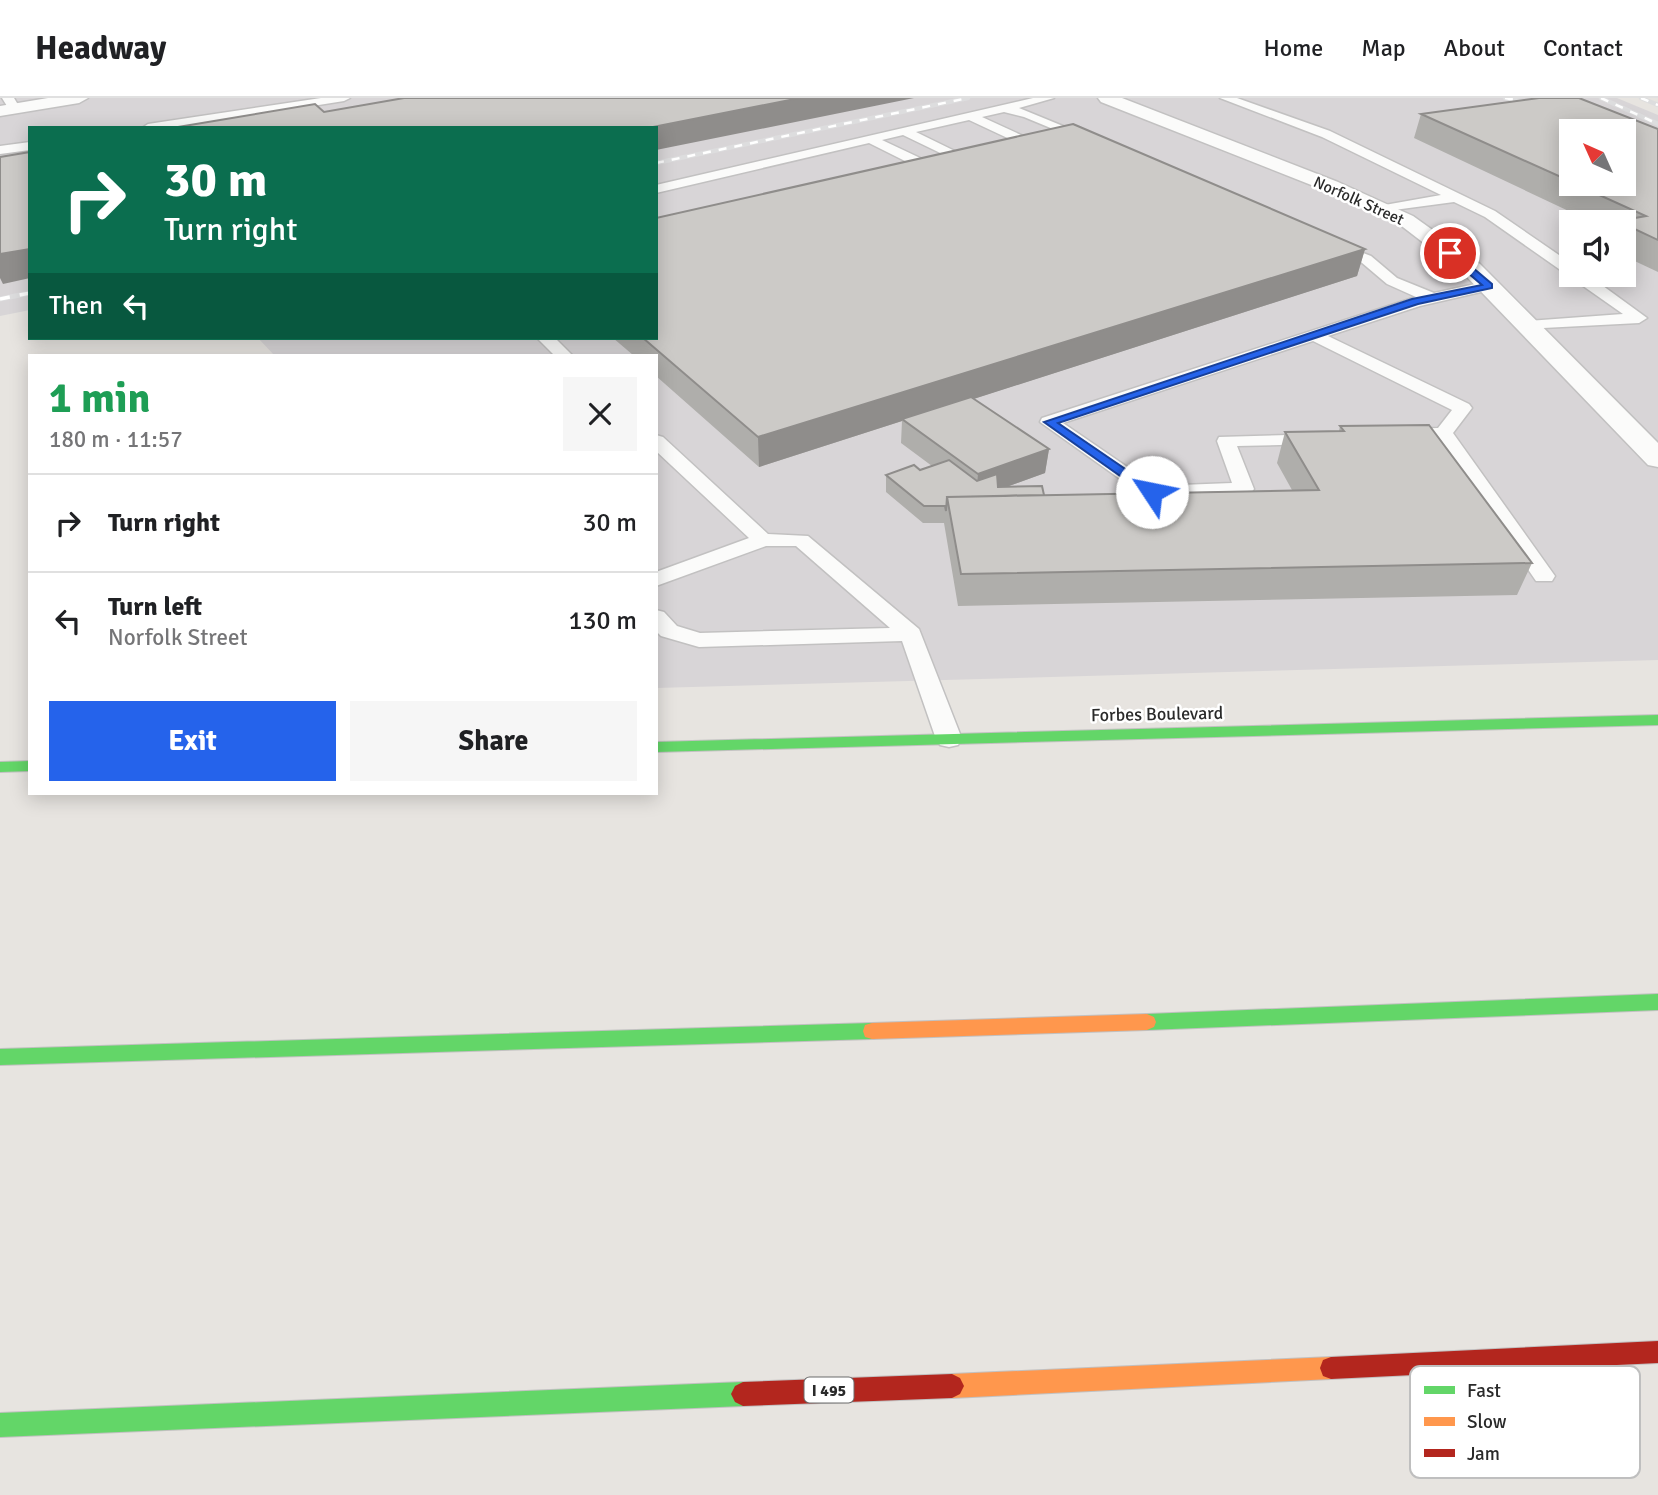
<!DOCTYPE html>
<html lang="en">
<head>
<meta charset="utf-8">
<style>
  body { margin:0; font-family:Signika,sans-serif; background:#f6f6f6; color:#202124; height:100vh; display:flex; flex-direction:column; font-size:26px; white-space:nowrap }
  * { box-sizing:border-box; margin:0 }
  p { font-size:23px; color:#757577 }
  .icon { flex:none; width:38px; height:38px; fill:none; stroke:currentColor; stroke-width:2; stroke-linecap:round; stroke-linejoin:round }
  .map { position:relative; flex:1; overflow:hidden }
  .sheet { position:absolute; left:28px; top:256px; width:630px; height:441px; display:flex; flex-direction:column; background:#fff; border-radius:0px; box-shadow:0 4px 18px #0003 }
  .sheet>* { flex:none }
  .guide { position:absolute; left:28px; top:28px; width:630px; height:214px; border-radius:0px; box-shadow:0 4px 18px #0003; background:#0b6e4f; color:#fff; overflow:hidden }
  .needle { width:46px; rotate:315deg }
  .fabs { position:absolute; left:1559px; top:21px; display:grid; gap:14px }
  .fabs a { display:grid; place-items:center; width:77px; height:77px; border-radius:0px; background:#fff; box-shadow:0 4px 18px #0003; font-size:35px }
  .pin { position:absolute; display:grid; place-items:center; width:60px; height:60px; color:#fff; margin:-30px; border:4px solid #fff; border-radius:50%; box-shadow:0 2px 7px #0007 }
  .me { position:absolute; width:77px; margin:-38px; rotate:304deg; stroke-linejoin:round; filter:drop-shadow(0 0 5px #0008) }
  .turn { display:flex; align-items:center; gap:24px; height:147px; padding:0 21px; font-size:32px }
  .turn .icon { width:91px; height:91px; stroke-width:2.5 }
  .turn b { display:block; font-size:49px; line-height:60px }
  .then { display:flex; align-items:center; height:66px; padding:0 21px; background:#0003; gap:14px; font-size:26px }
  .round { display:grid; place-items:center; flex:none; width:74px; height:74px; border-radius:0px; background:#f6f6f6 }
  .overview { display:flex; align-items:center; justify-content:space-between; height:119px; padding:0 21px }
  h1 { font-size:42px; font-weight:700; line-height:52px; color:#1e9e55 }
  .cta { display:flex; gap:14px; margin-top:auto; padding:14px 21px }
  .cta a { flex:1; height:80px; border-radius:0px; background:#2563eb; color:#fff; font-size:28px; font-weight:700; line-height:80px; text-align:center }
  .cta a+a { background:#f6f6f6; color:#202124 }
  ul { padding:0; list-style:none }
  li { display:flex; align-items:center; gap:21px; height:98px; padding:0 21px; border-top:2px solid #e0e0e0 }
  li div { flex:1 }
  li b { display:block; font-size:26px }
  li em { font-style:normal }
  header { display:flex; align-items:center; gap:42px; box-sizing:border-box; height:98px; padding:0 35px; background:#fff; border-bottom:2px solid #e0e0e0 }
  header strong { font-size:33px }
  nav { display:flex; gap:38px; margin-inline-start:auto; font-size:24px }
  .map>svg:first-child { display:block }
  .industrial { fill:#d8d5d7; fill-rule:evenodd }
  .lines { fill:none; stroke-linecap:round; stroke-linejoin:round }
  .lane-casing { stroke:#c2c1c1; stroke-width:3 }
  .street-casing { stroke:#c2c1c1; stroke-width:3 }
  .fast-casing { stroke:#c2c1c1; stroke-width:2 }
  .slow-casing { stroke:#c2c1c1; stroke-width:2 }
  .jam-casing { stroke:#c2c1c1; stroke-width:2 }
  .lane { fill:#fbfbfa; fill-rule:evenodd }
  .street { fill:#fbfbfa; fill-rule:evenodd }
  .fast { fill:#63d668; fill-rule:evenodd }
  .slow { fill:#ff974d; fill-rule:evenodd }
  .jam { fill:#b3261e; fill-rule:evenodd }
  .rail-far1-casing { stroke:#ddddde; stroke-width:4.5 }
  .rail-casing { stroke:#ddddde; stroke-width:5 }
  .rail-far1 { stroke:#fff; stroke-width:2.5; stroke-dasharray:8; stroke-linecap:butt }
  .rail { stroke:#fff; stroke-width:3.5; stroke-dasharray:10; stroke-linecap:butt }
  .wall { fill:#afaeab; fill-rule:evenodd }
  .shaded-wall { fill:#8f8d8b }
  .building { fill:#cccac7; stroke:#8f8d8b; stroke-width:2 }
  .route { fill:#2563eb; stroke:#184099; stroke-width:2 }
  .labels { text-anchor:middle; stroke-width:5; stroke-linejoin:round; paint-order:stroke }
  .far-street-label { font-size:16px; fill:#2a2a2a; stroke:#fff }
  .shield { fill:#fff; stroke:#6a6a6a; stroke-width:2 }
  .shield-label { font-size:16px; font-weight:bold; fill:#2a2a2a }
  .street-label { font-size:18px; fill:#2a2a2a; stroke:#fff }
  .key { fill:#fff; stroke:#bfbfbf; stroke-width:2 }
  .key-label { font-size:19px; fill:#2a2a2a }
</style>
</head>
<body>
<header>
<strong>Headway</strong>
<nav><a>Home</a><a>Map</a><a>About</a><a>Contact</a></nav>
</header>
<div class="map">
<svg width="1658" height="1397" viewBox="0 0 1658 1397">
  <rect width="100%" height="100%" fill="#e7e4e0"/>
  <path class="industrial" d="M0 0H1617L1658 17V562L656 590V257H274L258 240H656V30H30V212L0 218ZM1572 33H1624V86H1572ZM1572 124H1624V177H1572Z"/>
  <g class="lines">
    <g class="lane-casing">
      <path id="lane" d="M2 0H14L20 10 10 13Z
        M321 0H350L344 3 173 30H142L148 26Z
        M1033 0H1054L1019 10 1097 42 1095 45H1087L1024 19 1004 14 982 19 1032 42V48L961 65 903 37 882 42 935 67V73H925L869 45 656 95V87ZM969 22 1016 44 963 57 916 34Z
        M1220 0H1237L1330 33 1495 113 1572 166V177H1588L1647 220 1639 225 1522 231 1520 228 1528 223 1623 216 1485 119 1454 104 1379 114V108L1441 97 1322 39Z
        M30 44V52L0 56V48Z
        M1329 142 1371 158 1397 180 1434 195 1489 183 1497 188 1494 191 1420 208 1328 238 1469 306 1472 310 1453 335 1555 478 1552 483H1536L1438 341 1402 343 1393 337 1402 331 1438 330 1452 312 1313 243 1063 325 1155 388 1232 385 1217 343 1219 339 1325 336 1327 340 1325 344 1318 346 1237 348 1254 391 1251 395 1144 398 1040 324 1042 320 1416 199 1387 186 1361 164 1324 149 1322 146Z
        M537 240H555L572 257H554Z
        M656 337 663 339 768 436 808 438 919 531 962 641 958 647 949 649 940 647 936 641 902 543 699 549 661 538 656 533V512L664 514 677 528 700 535 890 530 796 448H766L656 488V474L749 440 656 353Z"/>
    </g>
    <g class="street-casing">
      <path id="street" d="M48 0H88L79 5 0 18V8Z
        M1098 0H1122L1338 84 1413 118 1480 166 1658 345V369L1648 367 1464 176 1399 126 1324 92 1101 4Z"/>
    </g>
    <g class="fast-casing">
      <path id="fast" d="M1658 617V627L656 654V644Z
        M30 663V673L0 674V664Z
        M1658 896V912L1147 932 1140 929 1138 924 1140 919 1147 916Z
        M872 925 879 927 881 933 879 939 872 941 0 967V951Z
        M743 1284 751 1288 755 1296 751 1304 743 1308 0 1339V1315Z"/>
    </g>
    <g class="slow-casing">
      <path id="slow" d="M1147 916 1154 919 1156 924 1154 929 1147 932 872 941 865 939 863 933 865 927 872 925Z
        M1331 1259 1339 1262 1342 1270 1339 1278 1331 1281 952 1300 944 1296 940 1288 944 1280 952 1276Z"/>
    </g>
    <g class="jam-casing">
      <path id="jam" d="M1658 1243V1265L1331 1281 1323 1278 1320 1270 1323 1262 1331 1259Z
        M952 1276 960 1280 964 1288 960 1296 952 1300 743 1308 735 1304 731 1296 735 1288 743 1284Z"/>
    </g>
    <use href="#lane" class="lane"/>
    <use href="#street" class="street"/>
    <use href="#fast" class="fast"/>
    <use href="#slow" class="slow"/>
    <use href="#jam" class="jam"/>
    <g class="rail-far1-casing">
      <path id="rail-far1" d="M1505 0 1536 6
        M1601 0 1658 26
        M1641 0 1658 7
        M656 65 968 0"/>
    </g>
    <g class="rail-casing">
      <path id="rail" d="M0 201 30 195"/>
    </g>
    <use href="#rail-far1" class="rail-far1"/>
    <use href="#rail" class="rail"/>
  </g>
  <path class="wall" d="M1421 16 1658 31V174L1624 158V124H1592L1414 40ZM1572 33 1624 86H1572Z
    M1365 151 1357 178 973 301 1049 351 1045 375 1006 389 1044 397 1292 392 1277 365 1285 334 1339 333 1340 328 1532 465 1517 497 958 508 944 425H923L886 394V377L920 372 932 368 901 345 902 323 759 369 656 278V257H633L613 240H656Z"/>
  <path class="shaded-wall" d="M800 0H914L656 52V30H648Z
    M30 151V180L3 186 0 180V156Z
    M1365 151 1357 178 905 323 902 321V323L759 369 758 339Z
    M1049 351 1045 375 976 400 978 376Z"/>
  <path class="building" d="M404 0H800L648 30H172L315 6 324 14Z
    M1539 0H1579L1658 31V142L1624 126V124L1618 123 1646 118 1575 86H1624V33H1572V84L1421 16Z
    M1073 26 1365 151 758 339 643 240H656V120Z
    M30 54V151L0 156V59Z
    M971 299 1049 351 978 376 902 321Z
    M1429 327 1532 465 961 476 947 399 1319 392 1285 334 1344 333 1340 328Z
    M949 362 977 383 997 376 998 389 1042 388 1044 397 947 399 946 413 945 408H924L886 377 914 367 920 372Z"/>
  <path class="route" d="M1447 153H1453L1492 186V190L1418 206 1058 325 1156 392V397H1147L1044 324 1412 201 1482 187 1447 157Z"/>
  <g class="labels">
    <g class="far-street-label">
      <text transform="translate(1359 102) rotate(24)" y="6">Norfolk Street</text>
    </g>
    <rect class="shield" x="804.5" y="1279.5" width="49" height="25" rx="5"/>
    <g class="shield-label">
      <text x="829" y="1298">I 495</text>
    </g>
    <g class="street-label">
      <text transform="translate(1157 616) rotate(-1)" y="6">Forbes Boulevard</text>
    </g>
  </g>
  <rect x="1410" y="1268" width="230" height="112" rx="10" class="key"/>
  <rect x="1424" y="1288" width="31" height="8" fill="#63d668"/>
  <rect x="1424" y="1319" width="31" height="9" fill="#ff974d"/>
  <rect x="1424" y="1351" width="31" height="8" fill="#b3261e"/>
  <g class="key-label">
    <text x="1467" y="1299">Fast</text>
    <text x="1467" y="1330">Slow</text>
    <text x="1467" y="1362">Jam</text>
  </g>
</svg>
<div class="fabs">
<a><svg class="needle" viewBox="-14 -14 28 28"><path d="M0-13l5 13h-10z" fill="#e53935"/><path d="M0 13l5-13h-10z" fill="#757577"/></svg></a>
<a><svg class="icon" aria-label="sound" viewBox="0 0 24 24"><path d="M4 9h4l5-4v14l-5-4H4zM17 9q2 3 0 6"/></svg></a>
</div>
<div class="pin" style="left:1450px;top:155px;background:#d93025"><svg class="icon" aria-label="arrive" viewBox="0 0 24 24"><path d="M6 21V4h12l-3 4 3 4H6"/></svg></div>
<svg class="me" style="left:1152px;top:394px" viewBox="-20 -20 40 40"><circle r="19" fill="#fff"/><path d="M0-13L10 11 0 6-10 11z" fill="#2563eb"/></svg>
<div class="guide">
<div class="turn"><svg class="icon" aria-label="right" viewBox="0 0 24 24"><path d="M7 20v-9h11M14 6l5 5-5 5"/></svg><div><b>30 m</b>Turn right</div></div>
<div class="then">Then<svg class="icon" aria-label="left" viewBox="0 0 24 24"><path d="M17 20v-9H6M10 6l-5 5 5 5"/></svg></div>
</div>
<section class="sheet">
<div class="overview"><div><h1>1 min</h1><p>180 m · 11:57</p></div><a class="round"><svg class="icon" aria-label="close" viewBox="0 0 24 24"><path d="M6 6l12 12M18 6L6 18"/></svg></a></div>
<ul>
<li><svg class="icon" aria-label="right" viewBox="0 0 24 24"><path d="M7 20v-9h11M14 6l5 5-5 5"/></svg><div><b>Turn right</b></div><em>30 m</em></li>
<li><svg class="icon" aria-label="left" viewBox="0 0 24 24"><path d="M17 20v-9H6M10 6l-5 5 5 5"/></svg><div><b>Turn left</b><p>Norfolk Street</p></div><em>130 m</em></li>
</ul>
<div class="cta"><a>Exit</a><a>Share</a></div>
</section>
</div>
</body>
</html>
